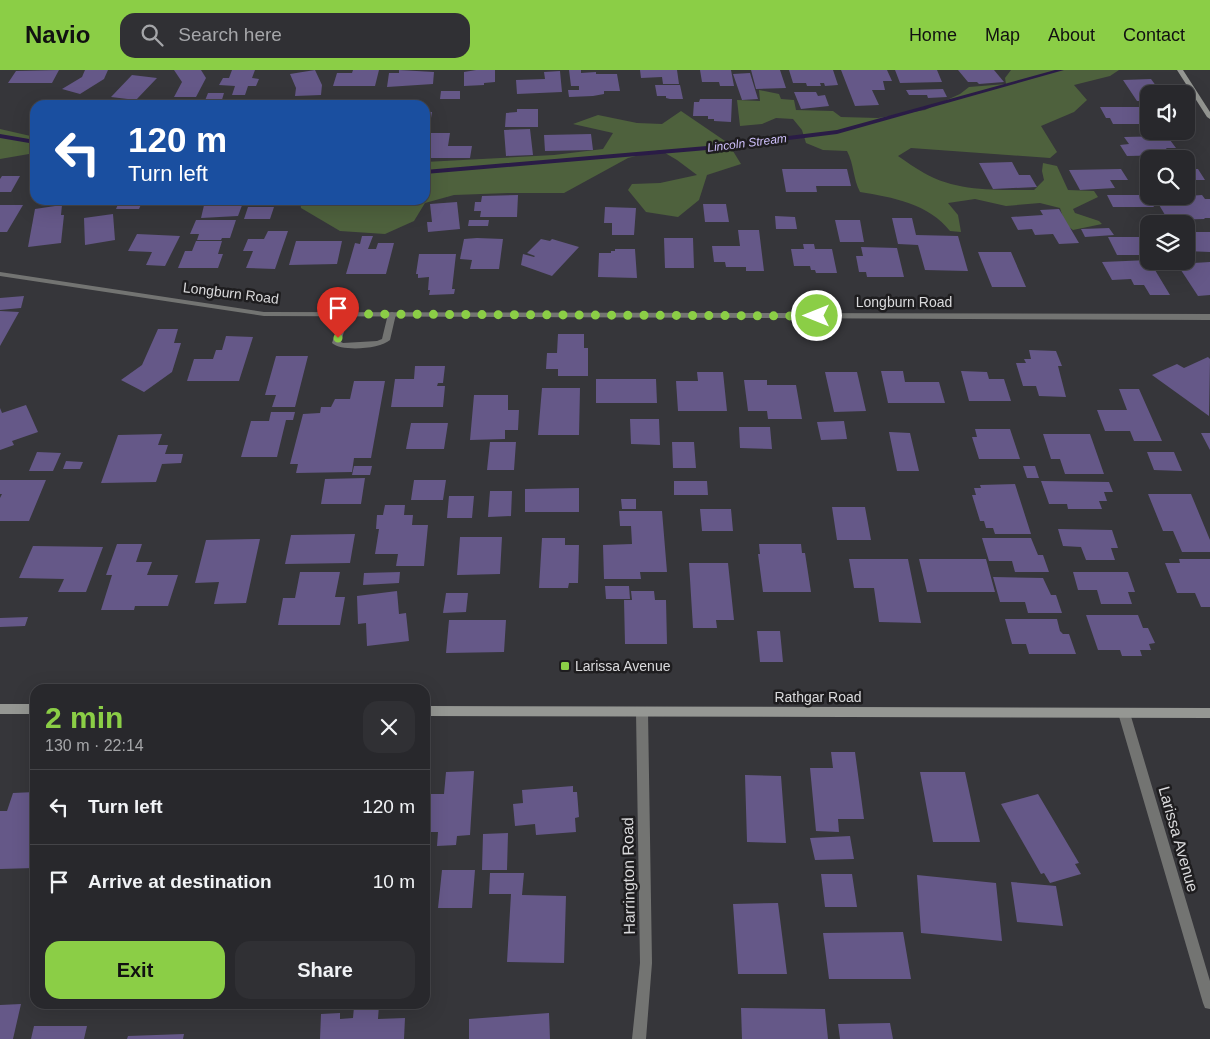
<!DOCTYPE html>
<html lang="en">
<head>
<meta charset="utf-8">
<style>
  body { margin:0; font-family:Helvetica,sans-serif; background:#303034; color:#f1f3f6; height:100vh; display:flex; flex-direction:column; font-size:19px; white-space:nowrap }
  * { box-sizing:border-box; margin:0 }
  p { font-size:16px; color:#a5a6a9 }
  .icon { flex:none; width:28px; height:28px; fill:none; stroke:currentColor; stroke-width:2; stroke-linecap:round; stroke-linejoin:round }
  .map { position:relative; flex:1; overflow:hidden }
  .drawer { position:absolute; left:30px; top:614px; width:400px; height:325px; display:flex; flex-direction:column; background:#28282c; border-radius:15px; box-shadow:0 5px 20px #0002,0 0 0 1px #444448 }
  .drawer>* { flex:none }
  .guide { position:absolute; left:30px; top:30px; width:400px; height:105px; border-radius:15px; box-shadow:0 5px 20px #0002,0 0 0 1px #444448; background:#1a4fa0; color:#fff; overflow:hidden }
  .controls { position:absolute; left:1140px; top:15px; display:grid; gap:10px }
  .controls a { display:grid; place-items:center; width:55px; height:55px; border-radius:10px; background:#28282c; box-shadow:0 5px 20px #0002,0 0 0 1px #444448; font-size:25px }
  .pin { position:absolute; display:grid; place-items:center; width:42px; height:42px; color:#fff; margin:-51px -21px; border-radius:50% 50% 50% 0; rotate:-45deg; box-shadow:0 0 5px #0007 }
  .pin .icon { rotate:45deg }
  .me { position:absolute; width:55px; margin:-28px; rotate:270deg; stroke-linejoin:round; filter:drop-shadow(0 0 4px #0008) }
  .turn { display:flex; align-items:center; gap:18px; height:105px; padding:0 15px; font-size:22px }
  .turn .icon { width:65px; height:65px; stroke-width:2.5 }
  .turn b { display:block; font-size:35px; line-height:42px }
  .round { display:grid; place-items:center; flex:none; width:52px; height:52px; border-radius:15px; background:#303034 }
  .summary { display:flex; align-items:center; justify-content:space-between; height:85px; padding:0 15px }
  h1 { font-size:30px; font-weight:600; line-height:38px; color:#8bce46 }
  .primary-button { display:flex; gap:10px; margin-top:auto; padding:10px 15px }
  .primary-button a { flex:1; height:58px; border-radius:15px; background:#8bce46; color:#111; font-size:20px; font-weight:600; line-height:58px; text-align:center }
  .primary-button a+a { background:#303034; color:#f1f3f6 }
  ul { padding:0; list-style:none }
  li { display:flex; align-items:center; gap:15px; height:75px; padding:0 15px; border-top:1px solid #444448 }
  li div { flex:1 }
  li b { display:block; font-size:19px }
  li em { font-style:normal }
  header { display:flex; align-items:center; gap:30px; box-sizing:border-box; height:70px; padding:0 25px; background:#8bce46; color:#111 }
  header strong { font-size:24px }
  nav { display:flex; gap:28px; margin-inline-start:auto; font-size:18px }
  .search { width:350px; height:45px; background:#303034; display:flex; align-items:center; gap:12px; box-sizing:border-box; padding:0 18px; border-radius:15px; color:#a5a6a9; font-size:19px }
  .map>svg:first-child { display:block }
  .green { fill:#4e613d }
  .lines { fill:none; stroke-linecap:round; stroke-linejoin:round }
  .stream { fill:#2a1c46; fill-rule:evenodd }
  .building { fill:#655888 }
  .service { fill:#737472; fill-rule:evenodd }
  .minor { fill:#737472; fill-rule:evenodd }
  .secondary { fill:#959793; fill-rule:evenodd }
  .route { stroke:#8bce46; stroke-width:9; stroke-dasharray:0 16.2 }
  .poi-dot { fill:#8bce46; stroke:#1e1d1f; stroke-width:2 }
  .labels { text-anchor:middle; stroke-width:5; stroke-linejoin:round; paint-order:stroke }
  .far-water-label { font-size:12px; font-style:italic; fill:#cebffb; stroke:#1e1d1f }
  .street-label { font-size:14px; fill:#dadadc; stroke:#1e1d1f }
  .poi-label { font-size:14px; fill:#dadadc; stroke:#1e1d1f; text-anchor:start }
  .near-street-label { font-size:16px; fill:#dadadc; stroke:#1e1d1f }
</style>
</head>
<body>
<header>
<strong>Navio</strong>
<div class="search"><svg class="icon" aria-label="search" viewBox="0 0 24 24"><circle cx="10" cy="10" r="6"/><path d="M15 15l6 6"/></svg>Search here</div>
<nav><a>Home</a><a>Map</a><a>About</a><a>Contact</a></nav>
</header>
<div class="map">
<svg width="1210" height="969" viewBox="0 0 1210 969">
  <rect width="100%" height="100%" fill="#36363a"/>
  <path class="green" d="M1011 0H1119L1110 6 1074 15 1087 30 1074 42 1041 56 1057 82 1050 88 911 78 898 86C907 92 915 98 924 103 957 122 998 120 1034 120L1044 110 1042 101 1043 93 1057 96 1068 120 1094 121 1098 127 1073 139 1075 143 1099 151 1102 154 1073 160 1065 154 1060 138 1040 133 1006 136 975 129 948 133 958 145 961 162 950 161C929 134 892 127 860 122 853 109 854 94 847 81L823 80 806 73 802 60 793 49 776 48 762 54 740 56 737 30 760 31 759 20 779 24 781 29 794 30 796 40 833 41 841 47 878 48 925 40 960 24 969 17 1006 14 1005 8Z
    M681 41 728 73 741 94 707 105 699 130 678 147 646 142 628 120 632 114 660 113 697 105 677 90 660 80 628 88 564 123H508L454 125 425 133 414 151 385 164 340 161 301 138 300 130H425V92L554 85 603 79 613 63 573 54 598 45 637 53 662 54Z
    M0 59 35 67V89L29 84 0 89Z"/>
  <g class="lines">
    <path class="stream" d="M1055 0H1064L837 64 707 80 425 104V100L707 76 837 60Z
      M0 64 35 70V74L0 68Z"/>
  </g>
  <path class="building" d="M59 0 52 13H8L16 1Z
    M85 0H108L104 9 80 24 62 19 82 7Z
    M174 0H201L206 8 196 27H174L182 12Z
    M232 0H255L252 8 259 9 256 16H248L245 25H232L235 16 219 15 223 8H229Z
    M315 0 322 15 321 25 295 26 296 18 290 4Z
    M353 0H379L375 16H333L337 3H352Z
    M399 0 434 2 433 14 387 17 389 3H399Z
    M476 0H495V12L484 13V15L464 16V2Z
    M569 0H581V3L596 2V4H617L620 21H604V24L593 26 569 27 568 20H579V16H571Z
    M640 0H677L679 14H663L662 7 641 8Z
    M700 0H731L734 16H720L719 12H702Z
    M751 0H780L786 18 756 19Z
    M789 0H833L838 15 825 16 824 13H820L821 16H807L806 13H793Z
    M841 0H887L892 11H883L885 20H872L879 35 855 36Z
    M895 0H937L942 12 900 13Z
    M958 0H994L1004 12 979 14 977 12H968Z
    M560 1 562 22 517 24 516 10 545 9 544 2Z
    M750 3 758 29 742 30 733 4Z
    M132 5 157 8 136 30 111 27Z
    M1151 9 1162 24H1149V31H1137L1123 10Z
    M655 15H680L683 29H670L666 28V26H657Z
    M943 19 947 27 928 28 927 25H909L906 20Z
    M441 21H460V29H440Z
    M794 22H816L818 26 825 25 829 36 801 39Z
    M208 23H224L221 33H204Z
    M277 29H309L307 35H275Z
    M334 29 349 31H367L366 35H332Z
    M700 29H732L731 52 714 51V49H708V46H693L694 32H699Z
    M48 30H68L65 35H45Z
    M387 30H413L416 32 415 35H386Z
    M173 31H197L195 35H171Z
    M1100 37H1149V54H1113L1110 48H1106Z
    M517 39H538V57H505L506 43 517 42Z
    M425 42H432L430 54H425Z
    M530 59 533 85 506 86 504 60Z
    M428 63H450L448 76H472L470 88H425Z
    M591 64 593 80 545 81 544 65Z
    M1167 66 1176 78H1166L1171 85 1127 86 1120 75 1129 74 1124 67Z
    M1012 92 1019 105H1030L1037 117 993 119 979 93Z
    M782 99H847L851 116H816L817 122H786Z
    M1121 99 1128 110H1110L1115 118 1080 120 1069 100Z
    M1186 99H1198L1205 110H1189L1194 118H1186Z
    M2 106H20L11 122H0V109Z
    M518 125 517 147H480L481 141H474L475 132H481L482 126Z
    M1107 125H1147L1154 137H1113Z
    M1202 125 1205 129H1210V148H1204L1205 149 1168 150 1155 128Z
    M120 130H143L139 139H116Z
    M244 130 238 146 201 148 205 131Z
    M457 132 460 159 428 162 427 152H432L430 134Z
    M703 134H726L729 152H705Z
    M0 135H23L7 162H0Z
    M62 135 61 145H64L61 173 28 177 35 139Z
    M248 137H274L270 149H244Z
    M605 137 636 138 634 165H612V153H604Z
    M1059 139 1079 173 1059 174 1053 164 1035 165 1032 159 1018 160 1011 147 1043 145 1040 140Z
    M113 144 115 170 85 175 84 148Z
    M775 146 795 147 797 159H776Z
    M892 148H912L916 165 958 166 968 201 925 200 918 175 898 174Z
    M196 150H236L230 168H222L221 170H197L199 164H190Z
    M469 150H489L488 156H468Z
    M835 150H860L864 172H840Z
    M1109 158 1114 165 1085 167 1081 159Z
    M738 160H759L764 201H746V197H726L725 192H714L712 176H740Z
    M268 161H288L275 199 246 198 253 181H243L248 169H264Z
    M1186 162H1210V182L1186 181Z
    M137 164 180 166 165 196 146 195 152 182 128 181Z
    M362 166H373L368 179H376L378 173H394L386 204H346L355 173 360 174Z
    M1108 167H1149V185H1117Z
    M477 168 503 169 499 199H470L472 190 460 189 464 169Z
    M664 168H693L694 198H665Z
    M541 169 550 171 552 169 579 177 552 206 521 195 523 184 534 187 535 186 527 183Z
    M196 171H222L218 184H223L218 198H178L185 181H192Z
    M296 171H342L337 194 289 195Z
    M803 174H814L815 179H832L837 203H816L815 200H811L810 196H794L791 179H804Z
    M861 177 897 178 904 207H867L866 202H859L856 186H863Z
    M615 179H635L637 208 598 207 599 183H611V181H615Z
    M978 182H1011L1026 217H992Z
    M419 184H456L452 219H455L454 224 429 225 430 220H428L429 207 418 208V204H416Z
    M1149 190 1170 225H1150L1144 215H1134L1131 209 1112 210 1102 192Z
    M1210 192V225L1198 226 1177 194Z
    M24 226 21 238 0 240V228Z
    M0 241 19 242 0 276Z
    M158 259H178L174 273H181L172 302 144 322 121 310 142 295Z
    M558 264H584V278H588V306H558V299H546L547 283H557Z
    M226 266 253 267 239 311H187L194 289H213L216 280H222Z
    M1029 280 1056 281 1062 296H1058L1066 327 1039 326 1036 316H1023L1016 293H1026L1024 289H1031Z
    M276 286H308L295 337H272L276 325H265Z
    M1208 287 1210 289 1209 346 1152 305 1177 294 1184 298Z
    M415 296H445L443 313H438L437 316H445L443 337H391L395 309H414Z
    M881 301H903L905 312H939L945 333H888Z
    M961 301 987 302 989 309H1004L1011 331H969Z
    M697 302H723L727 341H678L676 311H698Z
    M825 302H857L866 341 834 342Z
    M596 309H656L657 333H596Z
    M744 310H767V315H796L802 349H768L767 341H748Z
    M354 311H385L371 388H354L352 402 296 403 298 394H290L303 344 320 343 321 337H331L335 329H350Z
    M542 318H580L579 365H538Z
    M1119 319H1139L1162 371H1134L1130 361H1105L1097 340H1127Z
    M474 325H508V340H519L518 360H505V369L470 370Z
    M26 335 38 362 12 371 14 375 0 380V338L2 343Z
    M271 342H295L293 350H286L277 387H241L251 351H269Z
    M630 349H659L660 375 631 374Z
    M844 351 847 369 821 370 817 352Z
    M411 353H448L444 379H406Z
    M739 357H770L772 379 740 378Z
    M975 359H1010L1020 389H979L972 367H977Z
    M889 362 910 363 919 401H897Z
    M1201 363H1210V380Z
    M162 364 158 375H168L165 384H183L181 393 162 394 156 412 101 413 118 365Z
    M1043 364H1090L1104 404H1065L1060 389H1051Z
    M490 372H516L514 400H487Z
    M672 372H694L696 398H673Z
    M37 382 61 383 53 401H29Z
    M1147 382H1174L1182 401 1154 400Z
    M66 391 83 392 80 399H63Z
    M354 396H372L370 405H352Z
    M1023 396H1035L1039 408H1027Z
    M365 408 361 434H321L325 409Z
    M0 410H46L29 451H0V428L2 424H0Z
    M414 410H446L443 430H411Z
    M674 411H707L708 425H674Z
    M1041 411 1109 412 1113 422H1104L1107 431H1099L1102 439H1068L1067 434H1049Z
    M1015 414 1031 464H995L993 458H986L984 451H980L972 425H976L974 418H981L980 415Z
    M579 418V442H525V419Z
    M490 421H512L511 446 488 447Z
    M1148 424H1191L1210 470V482H1182L1173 461H1163Z
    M449 426H474L472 448H447Z
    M621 429H636V439H622Z
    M385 435H405L404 445H413L412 455H428L424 496H396L398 484H375L379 459H376L377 445H383Z
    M832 437H865L871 470H837Z
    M700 439H731L733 461H702Z
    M619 441H662L667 502H640L641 509H604L603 475 632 474 631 456H620Z
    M1058 459 1112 460 1118 478H1111L1115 490H1086L1081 477 1063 476Z
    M355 464 350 493 285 494 291 465Z
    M460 467H502L500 504 457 505Z
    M542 468H565V475H579L578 513H569L568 518H539Z
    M982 468H1031L1038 485H1043L1049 502H1015L1012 491H989Z
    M260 469 246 533 214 534 219 512 195 513 206 470Z
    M117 474H142L136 492H152L147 505H178L168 536H135L134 540H101L112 505H106Z
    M759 474H801L802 483H805L811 522H763L758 484H760Z
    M33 476 103 477 86 522H58L64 509 19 508Z
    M849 489H908L921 553 879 552 874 518H854Z
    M919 489H986L995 522H927Z
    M1179 489H1210V537H1201L1195 523H1177L1165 493H1180Z
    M689 493H728L734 550H716L717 558H693Z
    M300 502H340L335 527H345L340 555H278L283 528H295Z
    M400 502 399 513 363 515 364 503Z
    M1073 502H1128L1135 522H1128L1132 534H1101L1097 520H1078Z
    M993 507 1043 508 1051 525H1056L1062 543H1028L1025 532H1000Z
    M605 516H629L630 529H606Z
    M397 521 399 544 406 543 409 571 367 576 366 553 358 554 357 526Z
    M631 521H654L655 530H666L667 574H625L624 530H632Z
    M446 523H468L466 542 443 543Z
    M1086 545H1138L1143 558H1148L1155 573 1149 574 1151 580H1140L1142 586H1122L1120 580H1098Z
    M28 547 25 556 0 557V548Z
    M1005 549H1057L1060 561 1063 564H1069L1076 584H1029L1026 574H1012Z
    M449 550H506L504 582 446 583Z
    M757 561H780L783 592H760Z
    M831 682H855L864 749H838L839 762 816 761 810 698H833Z
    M474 701 470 765 457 766 456 775 437 776 438 762H425V724H444L446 702Z
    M920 702H965L980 772H933Z
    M745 705 781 706 786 773 747 772Z
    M573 716V722H577L579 747 575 748 576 762 536 765 535 754 515 756 513 734 523 733 522 720Z
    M35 722 34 798 0 799V741H7L13 723Z
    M1038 724 1079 793 1075 794 1081 804 1050 813 1044 803 1041 804 1001 734Z
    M508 763 507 800H482L483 764Z
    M850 766 854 789 815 790 810 768Z
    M442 800H475L472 838H438Z
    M490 803H524L522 825 566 826 564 893 507 892 511 824H489Z
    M821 804H852L857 837H825Z
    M917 805 996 813 1002 871 921 863Z
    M1011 812 1056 816 1063 856 1017 852Z
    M778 833 787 904H738L733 834Z
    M903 862 911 909H829L823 863Z
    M21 934 13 969H0V935Z
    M379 935 378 949 405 948 404 969H320L321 944 340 943V949L353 948 354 937Z
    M741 938 825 939 828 969H742Z
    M549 943 550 969H469V949Z
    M890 953 893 969H840L838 954Z
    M34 956H87L84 969H31Z
    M184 964 183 969H127L128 966Z"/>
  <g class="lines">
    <path class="service" d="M342 242H348L349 244 341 272 343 273 377 271 382 269 388 244 392 242 396 244 390 270C380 279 342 282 332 273Z"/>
    <path class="minor" d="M0 202 264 242 1210 244V250L264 246 0 206Z
      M642 637 646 639 648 642 652 893 646 969H632L640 893 636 642 638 639Z
      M1124 638 1128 640 1130 643 1210 911V939L1205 938 1203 933 1118 643 1120 640Z"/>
    <path class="secondary" d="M1177 0H1183L1210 42V49L1207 47Z
      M0 634H35V644H0Z
      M425 636 1210 638V648L425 646Z"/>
  </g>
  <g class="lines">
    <path class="route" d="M338 268 345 244 817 246"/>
  </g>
  <rect class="poi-dot" x="560" y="591" width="10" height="10" rx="2.5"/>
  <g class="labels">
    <g class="far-water-label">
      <text transform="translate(747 73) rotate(-7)" y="4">Lincoln Stream</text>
    </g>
    <g class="street-label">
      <text transform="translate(231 223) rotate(7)" y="5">Longburn Road</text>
      <text x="904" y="237">Longburn Road</text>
      <text x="818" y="632">Rathgar Road</text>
    </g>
    <g class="poi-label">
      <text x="575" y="601">Larissa Avenue</text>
    </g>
    <g class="near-street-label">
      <text transform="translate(1179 769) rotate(74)" y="6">Larissa Avenue</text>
      <text transform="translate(628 806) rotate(-91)" y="6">Harrington Road</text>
    </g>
  </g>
</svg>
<div class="controls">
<a><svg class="icon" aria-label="sound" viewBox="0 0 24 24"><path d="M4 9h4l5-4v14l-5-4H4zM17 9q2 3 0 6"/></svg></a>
<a><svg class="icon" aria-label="search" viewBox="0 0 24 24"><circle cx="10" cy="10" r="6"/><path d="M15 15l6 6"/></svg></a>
<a><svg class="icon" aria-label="layers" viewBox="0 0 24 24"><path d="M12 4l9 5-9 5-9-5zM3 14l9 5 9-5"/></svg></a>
</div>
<div class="pin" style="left:338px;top:268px;background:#d93025"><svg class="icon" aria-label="arrive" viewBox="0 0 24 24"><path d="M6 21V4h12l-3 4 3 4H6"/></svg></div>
<svg class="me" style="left:817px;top:246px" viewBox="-20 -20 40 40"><circle r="17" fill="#8bce46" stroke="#fff" stroke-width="3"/><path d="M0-11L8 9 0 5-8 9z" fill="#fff"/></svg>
<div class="guide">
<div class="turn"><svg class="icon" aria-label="left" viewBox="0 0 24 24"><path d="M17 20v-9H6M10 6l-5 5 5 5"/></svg><div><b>120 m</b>Turn left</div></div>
</div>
<section class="drawer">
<div class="summary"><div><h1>2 min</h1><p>130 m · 22:14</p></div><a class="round"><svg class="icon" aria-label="close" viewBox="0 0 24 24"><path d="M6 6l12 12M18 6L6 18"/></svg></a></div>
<ul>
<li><svg class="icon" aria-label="left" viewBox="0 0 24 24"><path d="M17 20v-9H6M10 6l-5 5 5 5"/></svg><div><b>Turn left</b></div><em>120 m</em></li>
<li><svg class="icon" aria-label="arrive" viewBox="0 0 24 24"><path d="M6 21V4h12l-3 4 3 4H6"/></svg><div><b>Arrive at destination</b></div><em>10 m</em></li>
</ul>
<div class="primary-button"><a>Exit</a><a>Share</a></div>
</section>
</div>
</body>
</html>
